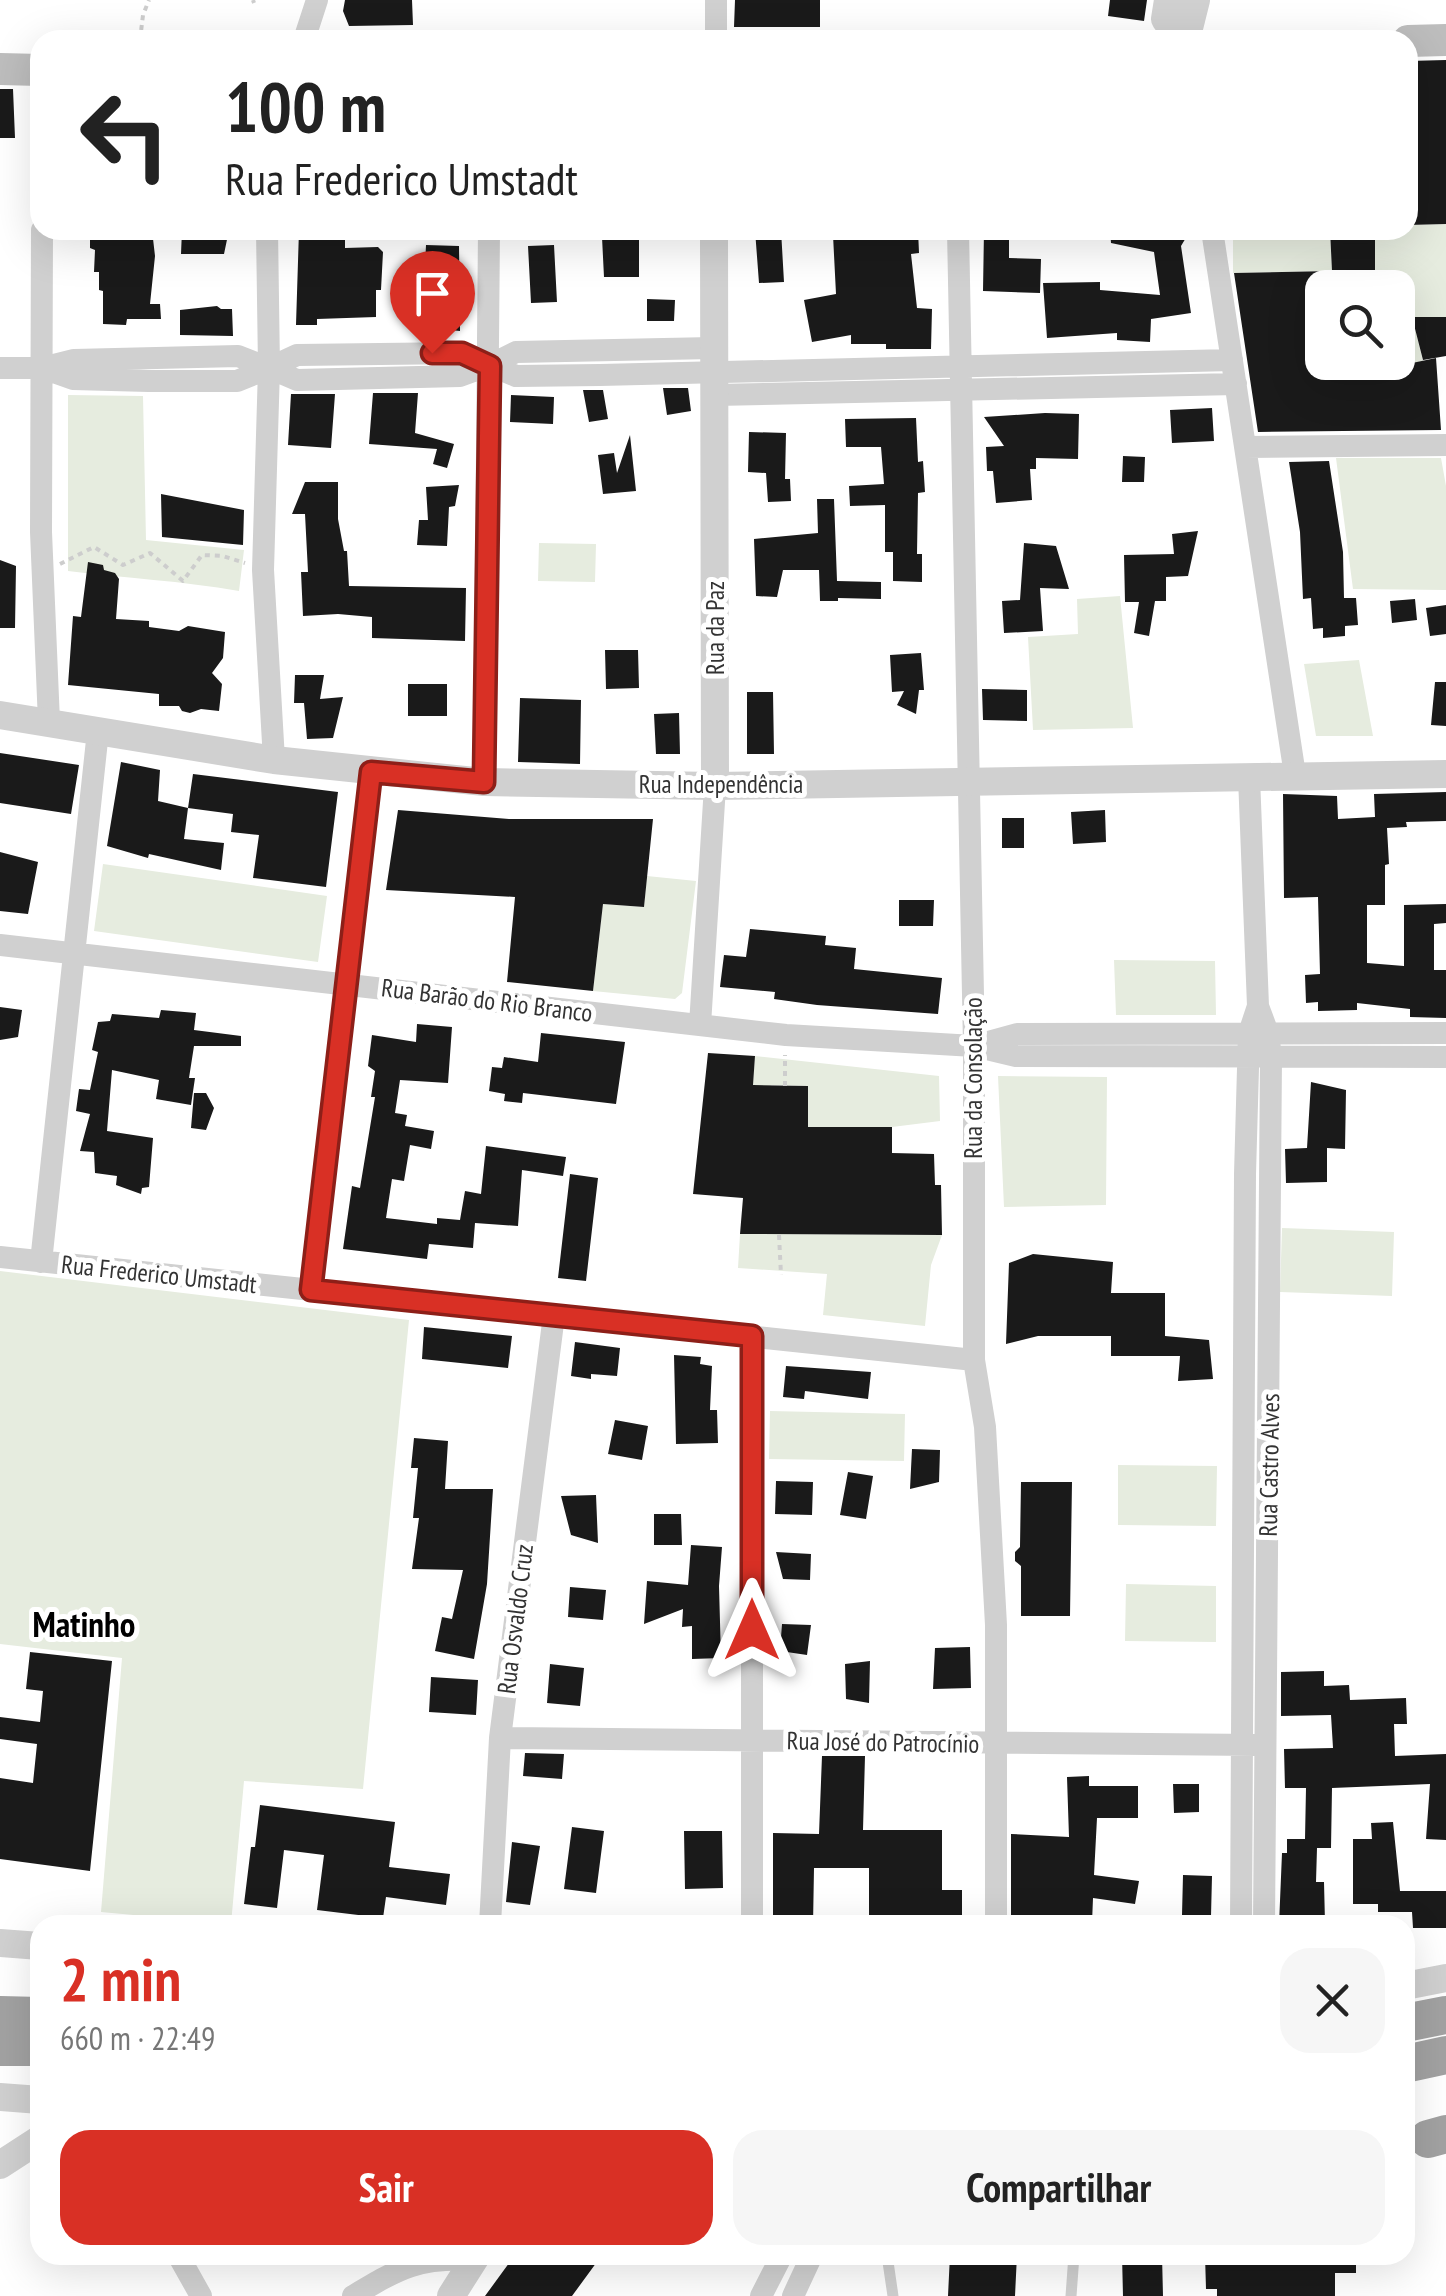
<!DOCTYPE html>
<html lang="pt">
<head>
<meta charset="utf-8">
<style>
  body { margin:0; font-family:"PT Sans Narrow",sans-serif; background:#f6f6f6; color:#222; height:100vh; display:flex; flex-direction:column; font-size:38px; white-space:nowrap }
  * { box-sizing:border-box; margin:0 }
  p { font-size:32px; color:#767676 }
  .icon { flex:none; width:55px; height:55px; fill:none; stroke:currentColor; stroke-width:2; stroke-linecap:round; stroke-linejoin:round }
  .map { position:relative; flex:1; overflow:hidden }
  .panel { position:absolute; left:30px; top:1915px; width:1385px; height:350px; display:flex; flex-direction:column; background:#fff; border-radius:30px; box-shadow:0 10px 40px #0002 }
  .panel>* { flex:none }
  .hud { position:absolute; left:30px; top:30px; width:1388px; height:210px; border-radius:30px; box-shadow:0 10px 40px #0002; background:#fff; color:#222; overflow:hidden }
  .tools { position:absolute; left:1305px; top:270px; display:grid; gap:20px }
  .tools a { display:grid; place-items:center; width:110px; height:110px; border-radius:20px; background:#fff; box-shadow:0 10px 40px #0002; font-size:50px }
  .pin { position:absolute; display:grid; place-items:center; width:85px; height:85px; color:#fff; margin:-102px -42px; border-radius:50% 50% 50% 0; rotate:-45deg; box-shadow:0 0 10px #0007 }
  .pin .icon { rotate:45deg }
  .me { position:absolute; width:110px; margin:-55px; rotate:0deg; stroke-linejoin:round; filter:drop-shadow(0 0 8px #0008) }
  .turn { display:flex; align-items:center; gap:35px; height:210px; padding:0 30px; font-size:45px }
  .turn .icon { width:130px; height:130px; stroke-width:2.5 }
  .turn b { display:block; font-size:70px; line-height:85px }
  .round { display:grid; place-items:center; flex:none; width:105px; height:105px; border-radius:30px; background:#f6f6f6 }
  .summary { display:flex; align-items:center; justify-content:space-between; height:170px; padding:0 30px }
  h1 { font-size:60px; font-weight:700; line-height:75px; color:#d93025 }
  .action { display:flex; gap:20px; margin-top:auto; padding:20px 30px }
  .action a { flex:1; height:115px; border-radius:30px; background:#d93025; color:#fff; font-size:40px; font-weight:700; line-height:115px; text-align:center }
  .action a+a { background:#f6f6f6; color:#222 }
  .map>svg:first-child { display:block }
  .green { fill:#e6ecdf }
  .building { fill:#1a1a1a }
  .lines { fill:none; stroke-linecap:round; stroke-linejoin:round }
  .path { stroke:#cdcdcd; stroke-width:4; stroke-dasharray:5 5; stroke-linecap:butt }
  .service { stroke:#d0d0d0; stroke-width:11 }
  .minor { stroke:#d0d0d0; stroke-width:22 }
  .tertiary { stroke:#d0d0d0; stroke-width:28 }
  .secondary { stroke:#bdbdbd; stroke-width:32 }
  .trunk { stroke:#a2a2a2; stroke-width:38 }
  .route-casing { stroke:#8d1f18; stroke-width:25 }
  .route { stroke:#d93025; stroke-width:18 }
  .labels { text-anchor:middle; stroke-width:10; stroke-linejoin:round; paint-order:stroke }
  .street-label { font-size:25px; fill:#333; stroke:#fff }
  .district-label { font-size:35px; font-weight:bold; fill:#000; stroke:#fff }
</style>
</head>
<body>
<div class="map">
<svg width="1446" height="2296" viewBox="0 0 1446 2296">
  <rect width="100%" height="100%" fill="#fff"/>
  <path class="green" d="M1446 224V317H1412L1423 361 1393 367 1351 366V363L1398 362V288L1346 287 1345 271 1375 269V230H1408V225Z
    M1233 230H1330L1332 271 1233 273Z
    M68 395 143 396 146 540 244 550 239 591C182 581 125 578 68 571Z
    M1336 458H1441L1446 486V590L1353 589Z
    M539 543 596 544 595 582 538 581Z
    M1120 596 1133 728 1033 730 1028 637 1078 634 1077 599Z
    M1359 660 1373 736H1316L1304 664Z
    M103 864 327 896 318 962 94 931Z
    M647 876 696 881 682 993 675 999 593 991 603 904 644 907Z
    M1114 960 1215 961 1216 1015H1116Z
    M755 1056 939 1076 940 1121 892 1127H808L807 1086 771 1085 750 1122Z
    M998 1076 1107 1077 1106 1205 1004 1207Z
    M1282 1228 1394 1232 1392 1296 1280 1292Z
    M740 1234 942 1235 931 1265 925 1326 823 1315 827 1274 738 1268Z
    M0 1271 409 1320 363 1789 244 1781 231 1924 101 1912 122 1658 0 1644Z
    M770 1411 905 1414 904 1461 769 1459Z
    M1118 1465 1217 1466 1216 1526 1118 1525Z
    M1126 1584 1216 1586V1642L1125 1641Z"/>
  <path class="building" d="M345 0H412L413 25 349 26 343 11Z
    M735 0H820V27H734Z
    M1110 0H1147L1144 21 1108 16Z
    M1446 60V224L1408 225V61Z
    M0 89H13L15 138H0Z
    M90 230H152L155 256 150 304H160L161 319H127L126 325 103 324V291L99 290V272H94L95 250 90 248Z
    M182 230H229L224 254H181Z
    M299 230H345V248L378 247 383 252 381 290H376V317L317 319V325H296Z
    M755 230H781L784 282 759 283Z
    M881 230H918L919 253 911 254 917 308 932 309 931 349H886V344H851V335L812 342 804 300 836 294 833 235 881 238Z
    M984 230H1009V258L1041 259 1040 293 983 291Z
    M1110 230H1177L1187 236 1181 246 1191 313 1151 319 1150 342 1117 340V333L1047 338 1043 283 1100 282V290L1160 295 1154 252 1111 243Z
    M1330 230H1375V270L1345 271 1346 288H1322V362L1393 367 1436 358 1441 430 1258 432 1234 273 1332 271Z
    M639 236V277H604L602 237Z
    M426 245 459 246 460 331 422 327Z
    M554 245 557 302 531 303 528 246Z
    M647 299 675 300 674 321H647Z
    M217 306 221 309H232L233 336 180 335V310Z
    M1412 317H1446V356L1423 360Z
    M663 388H688L691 411 667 415Z
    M583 390H603L608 419 589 422Z
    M373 393H418L415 433 454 444 447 468 433 464 437 449 369 444Z
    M291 394H335L331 448 288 445Z
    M511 395 554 397 553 424 510 422Z
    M1212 408 1214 441 1172 443 1170 410Z
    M1045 413 1079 414 1078 459 1036 458V469H1030L1032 500 996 503 993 471H987L986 447 1004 446 984 417Z
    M916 418 918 462 923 461 925 492 918 493 917 554H922V582L893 581V552H885V505L850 506 849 486 884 484 881 447H846L845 419Z
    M749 432 786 433 785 479H790L791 501 768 502 766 473 748 472Z
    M630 435 636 491 603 494 598 455 614 453 617 473Z
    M1123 456 1145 457 1144 482H1122Z
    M1329 461 1343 552 1344 598H1356L1358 625 1345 626V636L1323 638V628L1313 629 1311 598 1303 599 1300 532 1289 462Z
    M305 482H338V519L344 551H347L349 586 466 588 465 641 372 638V617L338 614 303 616 301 572H308L305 514H292Z
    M459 485 455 506 449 507 447 546 417 545 419 520H428L426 487Z
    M161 494 244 510 243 545 162 537Z
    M817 499H834L837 581 881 582V599L838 598V601H820L819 570H783L777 597 756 596 754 539 818 533Z
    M1198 531 1188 576 1166 577V601H1155L1149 636 1134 633 1139 602H1125L1124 555 1174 554 1172 534Z
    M1024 543 1056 546 1069 589 1040 588 1043 631 1004 633 1002 601 1020 600Z
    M0 560 16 566 15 628H0Z
    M88 562 103 565 104 570 115 573 119 579 116 619 149 621V627L179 631 188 626 225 632 223 658 212 673 222 684 219 711 201 709 190 713 182 711 179 706H159V694L68 685 73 616 81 617Z
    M1415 599 1417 620 1392 623 1390 601Z
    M1446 605V634L1430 636 1426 608Z
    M605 650H638L639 688 606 689Z
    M921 653 924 690H919L916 714 897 705 904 691 892 692 890 655Z
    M295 675H324L320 699 343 697 333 738 307 739 304 703H294Z
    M1435 682H1446V726L1431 725Z
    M408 684H447V716H408Z
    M982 689 1027 690V721L983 720Z
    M747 692H773L774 754H747Z
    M520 698 581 700 580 764 518 762Z
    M679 713 680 754H656L654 714Z
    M0 753 79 765 71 814 0 803Z
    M121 762 160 770 158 801 188 808 184 839 224 843 221 870 149 854 148 858 107 846Z
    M193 774 338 792 326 887 253 878 259 835 231 832 233 814 188 808Z
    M1446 792V821L1406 822 1407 827 1387 828 1389 864 1385 865V905H1367V963L1404 966V905L1446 904V923L1434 924V970H1446V1018L1410 1017V1009L1357 1003V1010L1318 1011V1002L1306 1003 1305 975 1320 974 1318 897 1284 898 1283 794 1337 796 1338 819 1375 817 1374 794Z
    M398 810 509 819H653L644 907 603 904 593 991 507 982 515 897 386 890Z
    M1105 810 1106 842 1073 844 1071 812Z
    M1002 818H1024V848H1002Z
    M0 852 38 862 28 914 0 911Z
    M899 900H934L933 926H899Z
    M750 929 826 936 825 945 856 948 854 969 942 978 938 1014 817 1005 774 999 775 992 720 987 724 955 746 957Z
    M0 1007 22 1010 18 1037 0 1040Z
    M161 1010 196 1013 194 1030 241 1036V1046H194L189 1078H195L191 1105 156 1099 159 1080 112 1070 107 1131 153 1138 149 1187 142 1188 141 1194 116 1185 117 1176 95 1173 94 1152 80 1151 90 1114 76 1111 79 1089 90 1090 98 1052 92 1050 98 1022 110 1021 112 1014 159 1018Z
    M417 1024 452 1027 448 1083 400 1080 395 1113 407 1115 405 1126 434 1131 431 1149 410 1145 404 1181 392 1179 386 1218 437 1224V1218L460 1220 465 1191 481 1194 486 1146 566 1157 563 1176 522 1170 518 1226 475 1223 473 1248 429 1244 427 1259 343 1249 352 1186 360 1188 375 1097H371L375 1071 368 1066 372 1035 416 1042Z
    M541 1033 625 1042 616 1104 523 1093 522 1103 504 1101 505 1094 489 1091 492 1067 502 1068 504 1057 538 1062Z
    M708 1053 755 1056 753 1085 808 1086V1127H892V1153L934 1154 935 1185H941L942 1235 740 1234 743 1198 693 1194Z
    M1311 1082 1346 1090 1345 1149 1327 1148V1182L1286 1183 1285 1149 1307 1148Z
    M194 1093H206L214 1108 206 1130 191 1128Z
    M570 1174 598 1178 586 1281 558 1278Z
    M1033 1254 1113 1262 1111 1293H1165V1336L1209 1340 1213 1379 1178 1381 1180 1356H1111V1336H1038L1006 1344 1009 1263Z
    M424 1327 512 1336 508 1368 422 1359Z
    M575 1342 620 1348 617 1376 591 1374V1379L571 1376Z
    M674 1355 701 1357 700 1364 712 1366 710 1410H717L718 1443 676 1444Z
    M786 1366 871 1372 868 1399 805 1391 804 1399 783 1397Z
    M615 1420 648 1426 642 1460 608 1454Z
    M414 1438 448 1441 445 1489H493L487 1584 474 1659 435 1651 442 1617 452 1619 463 1570 412 1569 419 1518H413L418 1468H411Z
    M912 1449 940 1450 939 1482 910 1489Z
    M848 1472 873 1476 866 1519 840 1515Z
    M776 1481 813 1482 812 1515 775 1514Z
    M1021 1482H1072L1070 1616H1021V1566L1015 1561V1552L1020 1547Z
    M596 1495 598 1543 571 1535 561 1496Z
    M654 1514H681L682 1545H654Z
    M691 1545 722 1547 719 1586 721 1658 692 1659V1626L682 1627 683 1609 644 1624 647 1581 688 1585Z
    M776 1552 811 1554 810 1580 783 1579Z
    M570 1587 606 1590 603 1620 568 1617Z
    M782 1624 811 1625 807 1655 780 1651Z
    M970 1647 971 1688 933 1689 935 1648Z
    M30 1652 112 1661 90 1871 0 1859V1778L33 1783 37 1744 0 1739V1717L40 1722 43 1691 26 1689Z
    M870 1661 869 1703 846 1699 845 1664Z
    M550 1664 584 1668 580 1706 547 1703Z
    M1324 1671V1686L1349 1685 1350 1700 1406 1698 1407 1724H1394L1395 1756 1446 1754V1840L1426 1839 1430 1784 1332 1788 1331 1848H1317L1316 1882H1324L1325 1923 1279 1925 1282 1853H1287V1839H1305L1306 1788H1285L1284 1749 1333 1748 1331 1715 1281 1716V1672Z
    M431 1677 478 1680 476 1715 429 1712Z
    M525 1753 564 1754 562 1779 523 1776Z
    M822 1756H865L863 1830H942V1890H962V1925H869V1868H814L813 1925H773V1833L819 1834Z
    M1089 1776V1786H1138V1818H1097L1094 1875 1139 1881 1135 1904 1093 1898 1092 1923 1011 1918V1834L1069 1837 1067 1777Z
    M1173 1784H1199V1812L1174 1813Z
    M260 1805 395 1822 389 1867 450 1874 446 1905 386 1897 383 1918 317 1910 324 1855 284 1850 277 1908 244 1904 251 1847H255Z
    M1393 1822 1400 1891H1446V1928H1413L1412 1912H1378V1904H1353V1839H1372L1371 1823Z
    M572 1827 604 1831 596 1893 564 1889Z
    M684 1831H722L723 1888 685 1889Z
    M512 1842 540 1846 530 1905 506 1902Z
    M1183 1875 1212 1876 1211 1916 1182 1915Z
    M515 2255H602L572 2296H485Z
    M950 2255H1017L1015 2296H948Z
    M1122 2255H1162L1163 2296H1123Z
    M1205 2255H1356V2273H1335V2296H1217V2289H1206Z"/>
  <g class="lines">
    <path class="path" d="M253 0 254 3
      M140 40 143 15 149 0
      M60 564 94 547 123 565 150 553 183 581 202 555 223 556 245 563
      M785 1086V1055
      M779 1235 781 1275"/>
    <path class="service" d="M887 2255 893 2296
      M1071 2296 1074 2255"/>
    <path class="minor" d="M304 40 317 0
      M716 40V0
      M42 230 41 532 49 722
      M267 230 269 368 263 570 274 760
      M958 230 974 1046V1360L985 1427 996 1625V1925
      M1212 230 1295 775
      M0 368H42L74 360 238 356 269 368 297 355 462 353 490 365 516 352 713 348
      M42 368 73 379 149 381H237L269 368 297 380 460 376 490 365 516 376 600 375 1232 360
      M716 395 1236 384
      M1245 447 1446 445
      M1249 777 1258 1006 1268 1033 1271 1057 1264 1925
      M484 782 489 230
      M0 945 786 1035 974 1046 1016 1056 1446 1057
      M700 1025 715 786
      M977 1045 1017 1034 1446 1033
      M0 1257 974 1360
      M41 1262 98 731
      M311 1290 371 772
      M500 1738 1256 1745
      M490 1925 500 1738 554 1315
      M752 1925V1336
      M1241 1925 1245 1174 1249 1033 1258 1006
      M178 2255 201 2296
      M353 2296C400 2268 418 2257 474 2260
      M761 2296 782 2255
      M793 2296 812 2255"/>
    <path class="tertiary" d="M1168 0 1165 19 1180 40
      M1186 40 1196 0
      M714 230 715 786
      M0 715 274 760 484 782 715 786 1446 774
      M0 1943 40 1946
      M1405 1986 1446 1978
      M0 2097 40 2100
      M0 2165 40 2139
      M451 2296 477 2255"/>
    <path class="secondary" d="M1408 41 1446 40
      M0 69 40 70"/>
    <path class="trunk" d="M0 2015 40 2016
      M1405 2023 1446 2015
      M0 2047H40
      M1405 2064 1446 2055
      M1428 2139 1446 2134"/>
  </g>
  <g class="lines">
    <g class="route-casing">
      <path id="route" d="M432 353H462L490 366 484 782 371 772 311 1290 752 1336V1630"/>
    </g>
    <use href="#route" class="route"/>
  </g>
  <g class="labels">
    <g class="street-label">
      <text transform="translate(715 628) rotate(-90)" y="9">Rua da Paz</text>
      <text x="721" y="793">Rua Independência</text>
      <text transform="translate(487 1000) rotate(7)" y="9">Rua Barão do Rio Branco</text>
      <text transform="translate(973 1078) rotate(-90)" y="9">Rua da Consolação</text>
      <text transform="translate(159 1274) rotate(6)" y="9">Rua Frederico Umstadt</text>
      <text transform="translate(1269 1465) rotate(-89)" y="9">Rua Castro Alves</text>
      <text transform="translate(515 1619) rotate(-83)" y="9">Rua Osvaldo Cruz</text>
      <text transform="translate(883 1742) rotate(1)" y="9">Rua José do Patrocínio</text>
    </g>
    <g class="district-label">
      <text x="84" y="1637">Matinho</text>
    </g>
  </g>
</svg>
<div class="tools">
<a><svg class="icon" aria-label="search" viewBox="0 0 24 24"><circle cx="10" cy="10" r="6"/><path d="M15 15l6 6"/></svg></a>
</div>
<div class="pin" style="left:432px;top:353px;background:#d93025"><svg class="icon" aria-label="arrive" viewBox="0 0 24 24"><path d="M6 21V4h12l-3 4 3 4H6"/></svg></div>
<svg class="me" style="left:752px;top:1630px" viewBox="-20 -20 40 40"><path d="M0-17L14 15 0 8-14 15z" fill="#d93025" stroke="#fff" stroke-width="4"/></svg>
<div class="hud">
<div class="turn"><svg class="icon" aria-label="left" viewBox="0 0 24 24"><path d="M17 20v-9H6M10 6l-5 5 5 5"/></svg><div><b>100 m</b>Rua Frederico Umstadt</div></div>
</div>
<section class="panel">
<div class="summary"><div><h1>2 min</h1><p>660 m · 22:49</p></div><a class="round"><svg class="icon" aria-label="close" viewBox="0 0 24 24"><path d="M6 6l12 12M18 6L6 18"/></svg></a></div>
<div class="action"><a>Sair</a><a>Compartilhar</a></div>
</section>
</div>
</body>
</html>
